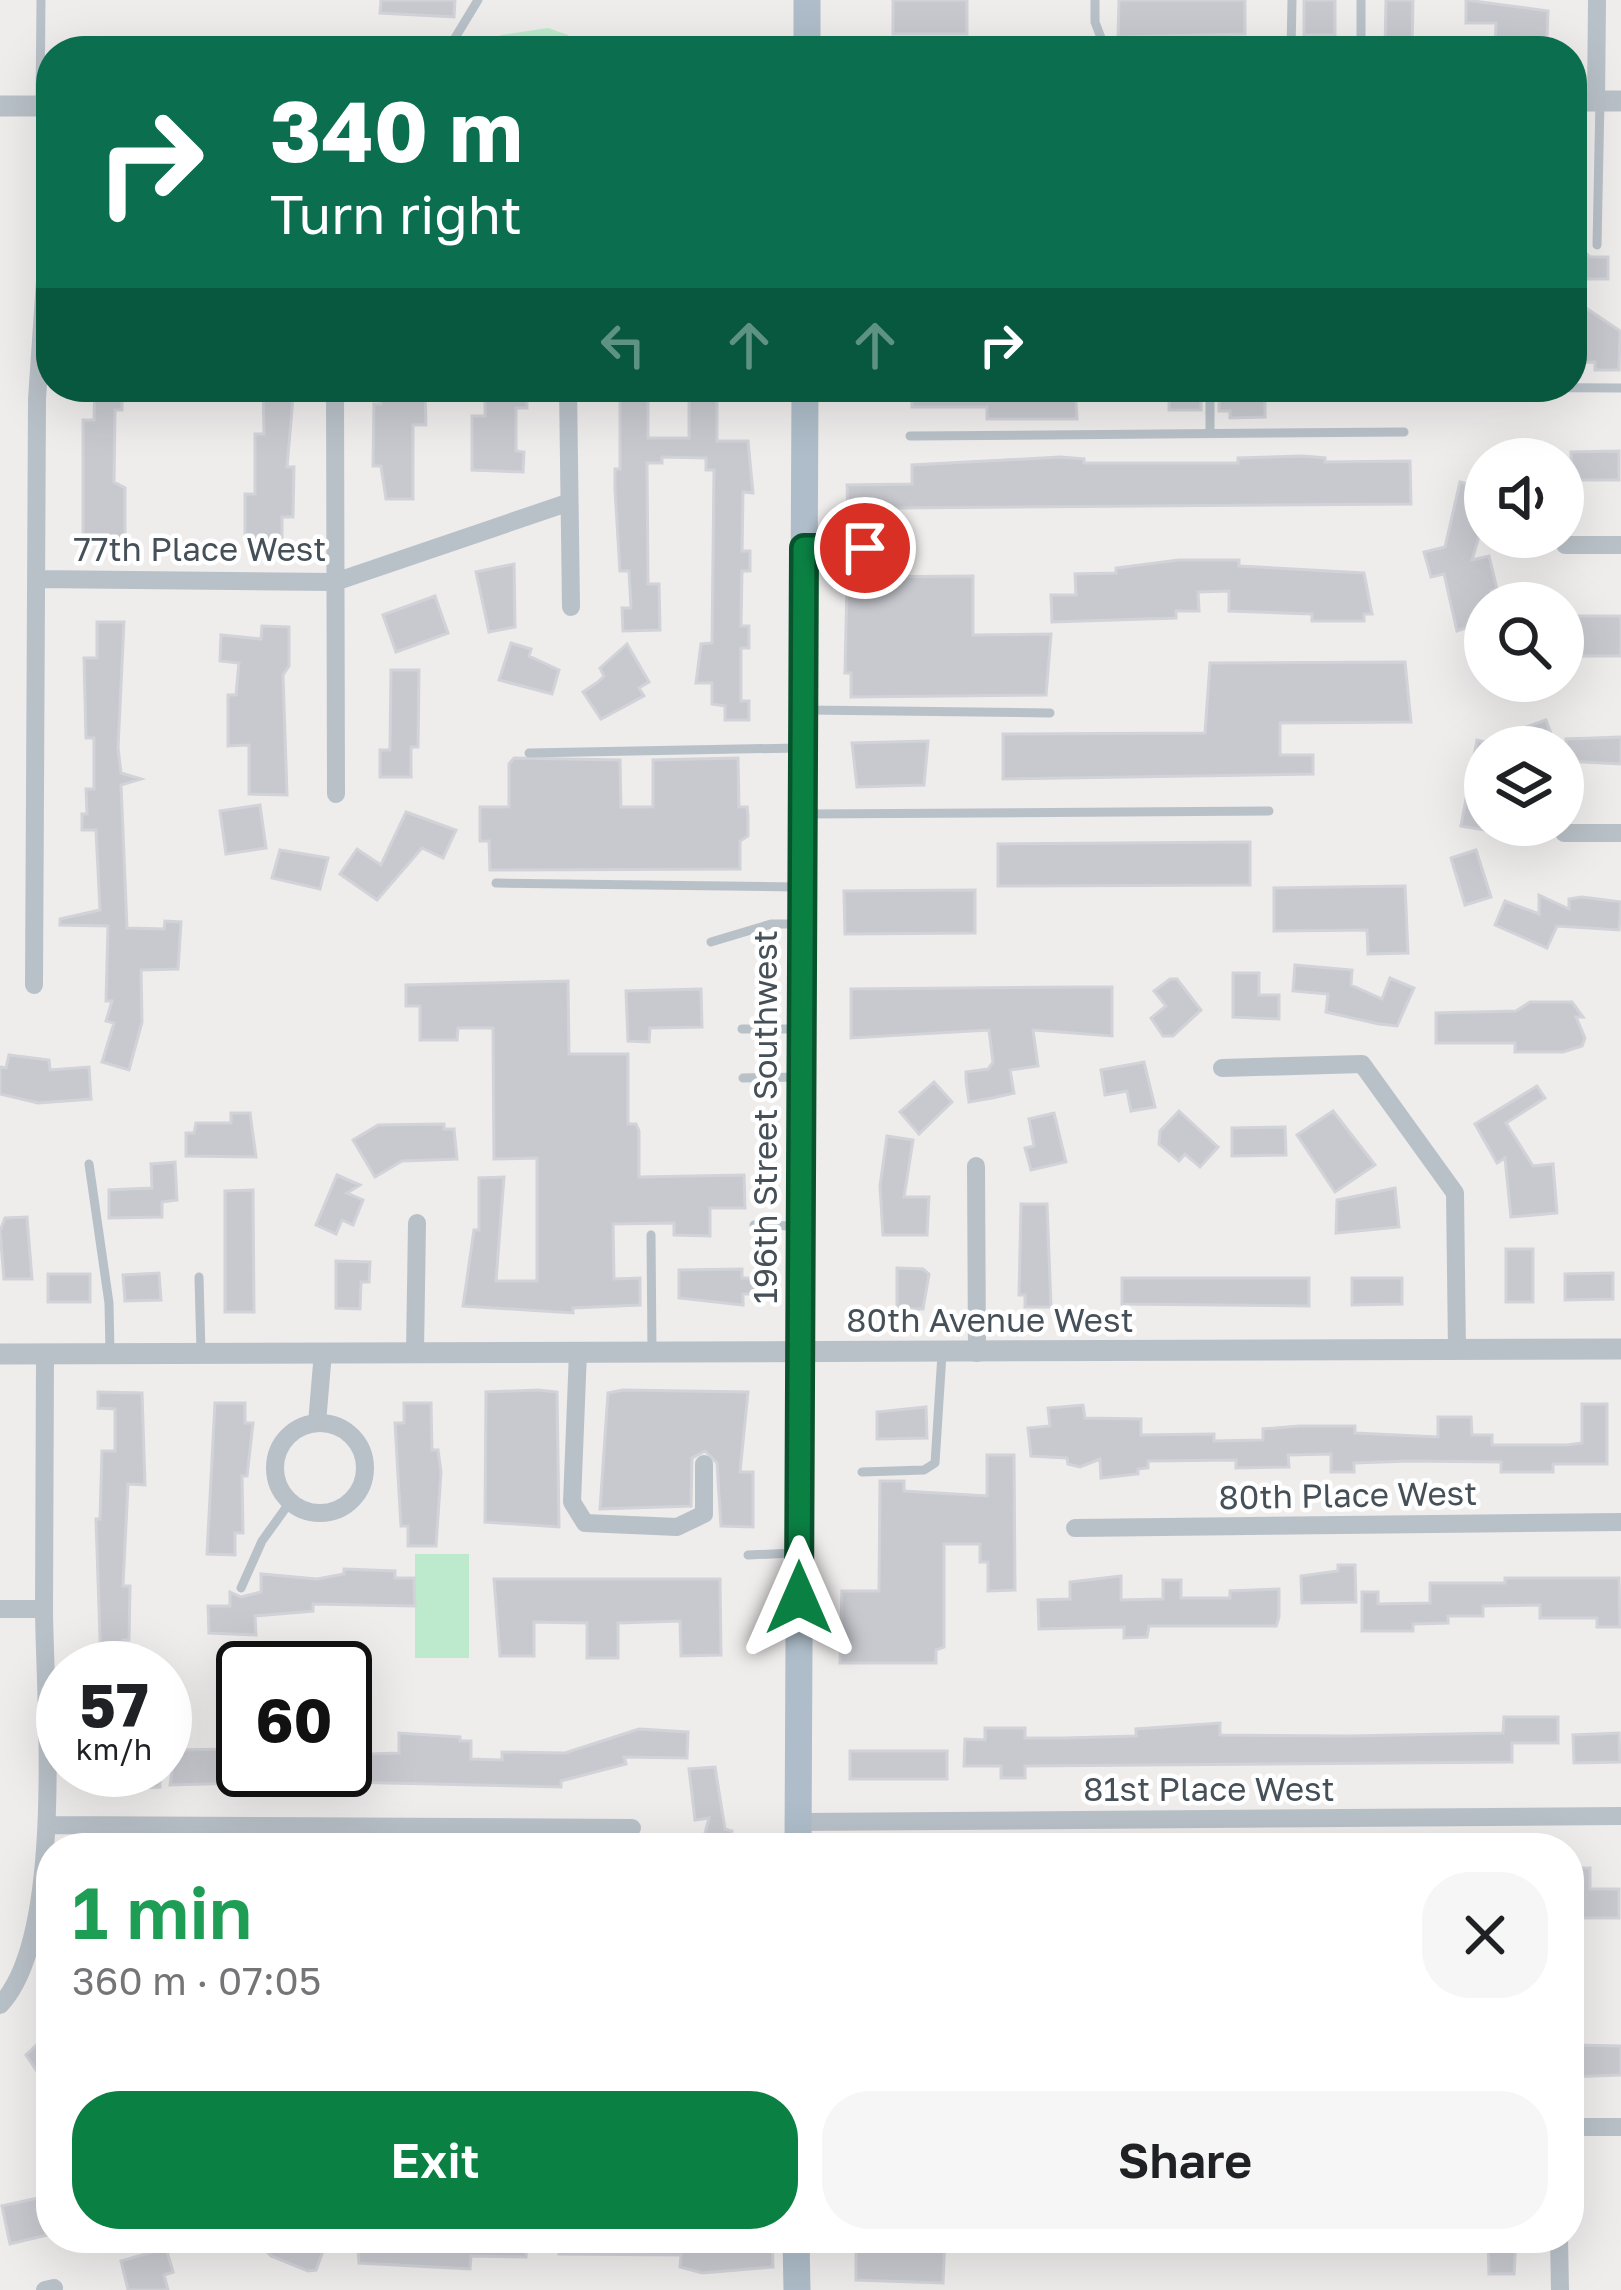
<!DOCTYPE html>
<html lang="en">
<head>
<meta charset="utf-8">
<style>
  body { margin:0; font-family:"Golos Text",sans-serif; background:#f6f6f6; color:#202124; height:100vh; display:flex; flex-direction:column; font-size:45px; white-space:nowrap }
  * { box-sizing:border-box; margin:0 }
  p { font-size:39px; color:#757577 }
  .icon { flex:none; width:66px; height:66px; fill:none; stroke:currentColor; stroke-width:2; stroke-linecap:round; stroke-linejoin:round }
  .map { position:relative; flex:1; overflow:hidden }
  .panel { position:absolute; left:36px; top:1833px; width:1548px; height:420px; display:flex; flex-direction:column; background:#fff; border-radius:48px; box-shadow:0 12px 48px #0002 }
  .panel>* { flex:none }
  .top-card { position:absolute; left:36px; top:36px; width:1551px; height:366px; border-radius:48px; box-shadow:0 12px 48px #0002; background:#0b6e4f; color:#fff; overflow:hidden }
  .controls { position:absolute; left:1464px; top:438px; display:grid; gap:24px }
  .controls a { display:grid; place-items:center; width:120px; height:120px; border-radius:50%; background:#fff; box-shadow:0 12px 48px #0002; font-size:60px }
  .speed { position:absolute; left:36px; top:1641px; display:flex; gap:24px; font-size:60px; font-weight:700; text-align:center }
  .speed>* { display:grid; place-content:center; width:156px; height:156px; border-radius:50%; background:#fff; box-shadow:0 12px 48px #0002; line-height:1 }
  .speed small { font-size:30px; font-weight:400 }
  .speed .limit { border:6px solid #111; border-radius:18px; background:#fff; color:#111 }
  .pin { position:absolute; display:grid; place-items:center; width:102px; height:102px; color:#fff; margin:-51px; border:6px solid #fff; border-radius:50%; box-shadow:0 3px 12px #0007 }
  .me { position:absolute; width:132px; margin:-66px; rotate:0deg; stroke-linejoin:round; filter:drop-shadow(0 0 9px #0008) }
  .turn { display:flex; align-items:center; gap:42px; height:252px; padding:0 36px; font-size:54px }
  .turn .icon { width:156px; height:156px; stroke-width:2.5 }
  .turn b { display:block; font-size:84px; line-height:102px }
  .lanes { display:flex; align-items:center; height:114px; padding:0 36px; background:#0003; justify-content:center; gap:60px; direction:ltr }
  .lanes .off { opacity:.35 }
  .round { display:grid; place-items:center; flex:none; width:126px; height:126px; border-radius:48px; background:#f6f6f6 }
  .overview { display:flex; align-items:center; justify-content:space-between; height:204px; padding:0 36px }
  h1 { font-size:72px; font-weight:600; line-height:90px; color:#1e9e55 }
  .action { display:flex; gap:24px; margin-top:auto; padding:24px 36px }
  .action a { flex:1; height:138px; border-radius:48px; background:#0b8043; color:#fff; font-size:48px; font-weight:600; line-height:138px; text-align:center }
  .action a+a { background:#f6f6f6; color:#202124 }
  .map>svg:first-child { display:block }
  .green { fill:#bdeacd }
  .building { fill:#c7c9cf; stroke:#d1d3d8; stroke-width:3 }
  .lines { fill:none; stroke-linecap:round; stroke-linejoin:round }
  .service { stroke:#b9c1c8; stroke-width:9 }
  .minor { stroke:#b9c1c8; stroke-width:18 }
  .tertiary { stroke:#b9c1c8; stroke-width:21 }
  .primary { stroke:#aebdc9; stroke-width:27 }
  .route-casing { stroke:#07532c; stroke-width:30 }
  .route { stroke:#0b8043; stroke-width:21 }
  .labels { text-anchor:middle; stroke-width:9; stroke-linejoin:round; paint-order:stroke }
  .street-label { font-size:33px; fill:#465058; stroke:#fff }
</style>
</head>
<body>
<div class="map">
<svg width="1621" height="2290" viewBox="0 0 1621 2290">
  <rect width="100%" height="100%" fill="#efecec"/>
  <path class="green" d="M548 28 568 35V51H473L501 35Z
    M415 1554H469V1658H415Z"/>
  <path class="building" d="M381 0H455L454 17 380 13Z
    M893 0H967V34H893Z
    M1119 0H1245V34L1118 37Z
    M1304 0H1335V35H1304Z
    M1386 0H1413L1412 51H1385Z
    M1466 0 1548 11 1547 37 1527 41 1526 51H1495L1496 23H1466Z
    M1572 240 1590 257H1608V279H1572Z
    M1572 306H1583L1620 331 1619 370H1595V362L1572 363Z
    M95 387H122V410H115L114 482 125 488V539H83V420H94Z
    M263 387H289L293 397 287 467H294L293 517H282V539L245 540V494H255V434H264Z
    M381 387H413V394H425L426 425H413V499H386L381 466H373L374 404H381Z
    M485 387 527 391V408H516V451L524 452 523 472 472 470V416H485Z
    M620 387H648V438H689V387H717V441H748L753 493 743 492 742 551H750V571H742L741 626H749V648H741V701H749V720H725V706L712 704V683H696L701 644 712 643 714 470H706V458L662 457V463H647L648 584H659L660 630 623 631 622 608H631L629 571H620L615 490V469H620Z
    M912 387H1075L1077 419H987V407H912Z
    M1169 387H1201V410H1169Z
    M1219 387H1265V417L1230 418V411H1219Z
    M1619 451V480H1572L1571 452Z
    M1302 456 1325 458V462L1410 461 1411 504 895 508V517H848L847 485 912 484V465L1060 457 1084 459V463H1238V458Z
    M1460 482 1485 489V516L1472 560 1489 556 1497 589 1491 591 1494 603H1485V621L1457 631 1444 574 1431 577 1424 552 1445 547Z
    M1179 560H1239V566L1364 573 1372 614H1364V621H1312V614L1229 611V591L1198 592 1199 611H1176V618L1052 622 1051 595H1076L1075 574 1116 573V568Z
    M514 564 515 627 489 632 476 572Z
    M973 576V635L1051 634 1046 695 851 697V673H845L847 584H856V577Z
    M435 596 448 633 396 652 383 615Z
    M1577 616H1621V656H1567V619Z
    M97 622H124L118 748 121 773 141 779 121 785 127 928 164 929 165 921 181 922 178 969 141 970 142 1022 129 1070 102 1062 114 1023 106 1021 112 1001H106L108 926 60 925V919L100 910 96 830H82V814H87L86 789H94V738H86L84 658H97Z
    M262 626 289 627V666L283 675 287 795 249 794V745L228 746V695H236L239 663 220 661 221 635 261 639Z
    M511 643 531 649 529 656 559 670 552 694 499 680Z
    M627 644 649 682 639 688 644 696 601 719 583 692 598 682 604 676 600 668Z
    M1405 662 1411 722 1280 723V755H1313V774L1003 779V734L1205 733 1210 663Z
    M391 670H419L418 747H411V777H380V750H390Z
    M1546 720 1556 747H1485V830L1461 826 1477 740 1485 742Z
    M1621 737V764L1566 761V739Z
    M928 741 924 785 857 787 852 743Z
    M514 758 620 760 621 807H653V760L738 758 739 807H747L748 815V836L740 841V869L490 870 489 841H480V807H509V764Z
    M260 805 266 848 226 854 220 811Z
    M406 812 456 830 443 858 422 848 377 900 340 874 357 849 381 865Z
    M1250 842V885L998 886V844Z
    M280 850 328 858 320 889 272 878Z
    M1476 850 1491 897 1465 905 1451 858Z
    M1405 886 1408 953 1368 954 1367 930 1274 931V888Z
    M975 890V933L845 934 844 891Z
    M1539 895 1569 909V899L1582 897 1621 902 1619 930 1557 926 1547 948 1495 925 1505 901 1539 914Z
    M1295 965 1352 970 1351 985 1382 999 1390 978 1414 988 1397 1026 1379 1024 1326 1012 1328 994 1293 991Z
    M1233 973H1259V995H1279V1019L1233 1017Z
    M1170 979H1177L1201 1010 1173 1036H1163L1151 1018 1166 1006 1154 991Z
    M568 981 569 1054H628V1124H636L639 1131V1177L744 1175 745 1208H710V1236L674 1235V1223L613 1224 614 1279 640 1278V1305L573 1308V1313L463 1306 474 1230H479V1178L504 1177 496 1281H537V1158L494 1159 493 1028H458L457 1040H420V1006H406V985Z
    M1073 987H1112V1036L1033 1030 1038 1066 1010 1070 1014 1093 992 1098 969 1102 966 1080V1072L988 1069 993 1062 989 1030 851 1038V989Z
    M701 989 702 1027 650 1028 649 1042 628 1041 626 991Z
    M1530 1002H1572L1583 1017H1576L1585 1038 1582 1046 1563 1052H1515V1043H1436V1013L1516 1011Z
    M9 1055 49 1060 50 1070 89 1067 91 1099 38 1103 0 1094V1067L6 1068Z
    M1144 1062 1155 1107 1131 1111 1127 1091 1105 1095 1101 1070Z
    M934 1082 952 1102 919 1134 900 1112Z
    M1537 1086 1545 1098 1506 1123 1533 1166 1553 1164 1557 1213 1511 1217 1505 1158 1497 1163 1475 1124Z
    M1179 1111 1218 1147 1200 1167 1185 1154 1179 1161 1159 1144 1160 1131Z
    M1333 1111 1375 1165 1335 1192 1297 1135Z
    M231 1113H250L256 1157 186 1156V1133H194L196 1123H231Z
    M1054 1113 1066 1162 1031 1170 1025 1148 1034 1146 1029 1119Z
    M444 1124V1129H454L457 1159 402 1161 375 1177 353 1140 378 1125Z
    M1285 1127 1286 1155 1232 1156V1128Z
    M887 1136 913 1140 904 1197H929L927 1235H883L880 1186Z
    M175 1162 177 1200 162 1202V1217L109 1218V1190L152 1188 151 1164Z
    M337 1175 360 1185 347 1193 363 1200 353 1225 342 1220 336 1234 316 1225Z
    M1395 1188 1399 1227 1336 1233 1337 1200Z
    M253 1190 254 1312H225V1191Z
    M1021 1204H1047L1051 1307H1025V1295H1019Z
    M27 1217 32 1279H4L0 1231 5 1218Z
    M1506 1249H1533V1302H1506Z
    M336 1261 370 1262 369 1282H361L360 1309 336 1308Z
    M897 1268 923 1269 929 1274 923 1309H897Z
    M742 1269V1278H773V1294H743V1305L679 1298V1270Z
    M159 1273 161 1300 125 1301 123 1275Z
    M1613 1273V1299L1565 1300V1274Z
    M48 1274H90V1302H48Z
    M1122 1278H1309V1306L1122 1304Z
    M1352 1278H1402V1304L1352 1305Z
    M538 1390 557 1392 559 1527 485 1522 486 1392Z
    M623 1390 748 1392 740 1472H753V1527L721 1526 717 1463 705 1451 692 1458 691 1506 600 1509 608 1393Z
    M98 1392 142 1393 145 1485 128 1484 123 1586H130L129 1640H123L122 1668H101L96 1519H100L102 1451H115V1409L98 1408Z
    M215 1403H245V1423H253L247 1476H242L243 1533H235V1555L207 1554Z
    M404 1403H431L432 1450H438L441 1472 436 1546H408V1526H401L395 1423H404Z
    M1582 1404H1607V1464H1553V1472H1501V1462L1409 1461 1354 1463V1472H1331V1454L1288 1455 1289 1467 1236 1468V1460L1148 1461V1468L1138 1469V1474L1101 1478 1100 1459 1080 1467 1068 1464 1067 1458 1031 1456 1028 1428 1050 1426 1048 1408 1083 1405 1085 1418 1141 1419V1435L1214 1434V1441L1263 1440V1429L1299 1426H1355V1433L1438 1437V1417H1471L1472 1435H1492V1445H1567L1582 1443Z
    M926 1407 927 1438 877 1439V1412Z
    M987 1455H1014L1015 1590 988 1591V1562H980V1544H944V1647L936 1650V1663H840L842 1591H879L880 1481H904V1491L987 1496Z
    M1338 1565H1355L1356 1602 1302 1603 1301 1576 1338 1571Z
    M344 1569 395 1571V1578H414L415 1606 313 1604V1611L255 1616 256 1635 209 1633 208 1606H230V1592L241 1597 261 1592V1574L317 1579 344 1574Z
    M1121 1576V1600L1163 1599V1580H1181V1598H1230V1591L1279 1589V1617L1276 1626H1149L1147 1637 1124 1638V1627L1039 1629 1038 1600 1070 1599V1582Z
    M1505 1578H1619L1620 1627H1597V1618H1540V1605L1483 1606V1616H1448V1623L1413 1624V1631H1362V1592H1378V1604L1430 1603V1583H1505Z
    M494 1579H720L721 1655 681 1656 680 1621 618 1623V1658H587V1623L534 1622V1656H500Z
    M1504 1717H1558V1743H1512V1762L1025 1766V1778H1001V1766H964L965 1739 985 1740V1728H1025V1738H1066L1136 1736V1729L1220 1723V1735L1349 1736 1503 1733Z
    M639 1729 688 1732 687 1758 624 1757 626 1764 561 1781V1787L345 1782V1755L399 1753V1733L460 1737V1741H471V1759L502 1760V1752L565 1753Z
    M1619 1733 1620 1762 1574 1763 1573 1735Z
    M228 1749V1756H243V1783L170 1785 175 1750Z
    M850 1751H947V1779H850Z
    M715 1767 725 1829 732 1831 727 1848H701L709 1818 695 1820 689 1769Z
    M115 1770H160V1787L114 1789Z
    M1572 1868H1590V1889H1619V1918H1572Z
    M51 2031V2070L42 2079 26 2055Z
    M1573 2045 1621 2046V2075L1569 2077Z
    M51 2195V2234L10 2244 2 2206Z
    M270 2238H328L316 2270 308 2271 271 2256 265 2250Z
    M357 2238H527L526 2257 471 2256 470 2269 359 2263Z
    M559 2238H772L773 2267 702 2273 680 2267 681 2255 559 2254Z
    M906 2238H945L943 2283 856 2280V2239Z
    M1488 2238H1516L1514 2274H1489Z
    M166 2248 173 2272 164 2275 168 2290H128L121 2261Z"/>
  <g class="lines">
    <path class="service" d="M1095 0V22L1106 51
      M755 44H802
      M731 46V51
      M1215 49 1242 51
      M447 51 478 0
      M1291 51 1292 0
      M1361 51V0
      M40 106 41 0
      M1597 245 1600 101
      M1346 387V388
      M1456 387 1621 388
      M1210 433V387
      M910 436 1404 432
      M810 548H900
      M808 710 1050 713
      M529 753 797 748
      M808 814 1269 811
      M496 883 796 887
      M711 942 771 924H799
      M742 1029H796
      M743 1078 798 1077
      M89 1164 109 1303 110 1353
      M754 1225 795 1226
      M651 1235 652 1353
      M199 1277 201 1353
      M862 1472 924 1470 935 1463 942 1354
      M748 1555 794 1553
      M241 1588 262 1541 290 1502"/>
    <path class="minor" d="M1596 101 1597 0
      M335 387 336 794
      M568 387 571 607
      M1565 545H1621
      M36 579 335 582 567 503
      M1564 833H1621
      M34 985 37 399 51 193
      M1222 1068 1362 1064 1455 1193 1457 1350
      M976 1166 977 1353
      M415 1352 417 1223
      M578 1352 572 1502 585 1523 677 1527 704 1514V1464
      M275 1468a45 45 0 1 1 90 0a45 45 0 1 1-90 0Z
      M317 1423 323 1352
      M1075 1528 1621 1522
      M0 1609H44
      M798 1822 1621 1816
      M47 1825 632 1828
      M0 2005C65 1937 45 1704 44 1611 44 1525 45 1439 45 1354
      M1569 2127H1621
      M1559 2238 1560 2290
      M45 2290 54 2288"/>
    <path class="tertiary" d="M1572 101H1621
      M0 106H51
      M0 1354 1621 1349"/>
    <path class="primary" d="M807 51V0
      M798 1848 805 387
      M796 2238 797 2290"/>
  </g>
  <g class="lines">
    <g class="route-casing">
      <path id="route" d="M799 1598 804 548H865"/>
    </g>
    <use href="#route" class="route"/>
  </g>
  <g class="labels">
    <g class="street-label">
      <text x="200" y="561">77th Place West</text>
      <text transform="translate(765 1117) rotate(-90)" y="12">196th Street Southwest</text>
      <text x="990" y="1332">80th Avenue West</text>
      <text transform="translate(1348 1495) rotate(-1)" y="12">80th Place West</text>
      <text x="1209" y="1801">81st Place West</text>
    </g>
  </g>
</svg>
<div class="controls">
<a><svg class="icon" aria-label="sound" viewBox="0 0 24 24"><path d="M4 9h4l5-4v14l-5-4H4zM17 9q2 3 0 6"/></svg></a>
<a><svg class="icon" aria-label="search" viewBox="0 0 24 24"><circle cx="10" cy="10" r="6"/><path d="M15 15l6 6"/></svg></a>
<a><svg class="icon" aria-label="layers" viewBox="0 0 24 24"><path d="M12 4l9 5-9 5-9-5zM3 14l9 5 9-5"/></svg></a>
</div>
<div class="speed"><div>57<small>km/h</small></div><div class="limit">60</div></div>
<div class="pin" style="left:865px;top:548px;background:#d93025"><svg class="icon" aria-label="arrive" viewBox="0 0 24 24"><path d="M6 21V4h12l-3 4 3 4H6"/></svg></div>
<svg class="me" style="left:799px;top:1598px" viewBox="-20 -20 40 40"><path d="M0-17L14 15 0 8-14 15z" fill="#0b8043" stroke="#fff" stroke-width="4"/></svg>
<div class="top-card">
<div class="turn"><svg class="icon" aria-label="right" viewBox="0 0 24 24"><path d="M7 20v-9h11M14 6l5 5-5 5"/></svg><div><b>340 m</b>Turn right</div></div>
<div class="lanes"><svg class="icon off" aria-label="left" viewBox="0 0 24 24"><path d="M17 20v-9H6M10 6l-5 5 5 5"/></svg><svg class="icon off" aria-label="ahead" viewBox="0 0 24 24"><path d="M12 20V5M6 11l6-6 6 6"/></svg><svg class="icon off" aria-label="ahead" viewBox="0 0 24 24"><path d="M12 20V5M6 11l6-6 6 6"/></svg><svg class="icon" aria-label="right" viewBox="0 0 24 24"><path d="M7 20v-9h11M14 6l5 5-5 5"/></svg></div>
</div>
<section class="panel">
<div class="overview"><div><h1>1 min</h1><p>360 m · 07:05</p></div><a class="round"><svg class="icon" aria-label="close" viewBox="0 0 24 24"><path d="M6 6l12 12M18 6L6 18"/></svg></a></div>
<div class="action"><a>Exit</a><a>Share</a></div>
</section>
</div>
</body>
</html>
